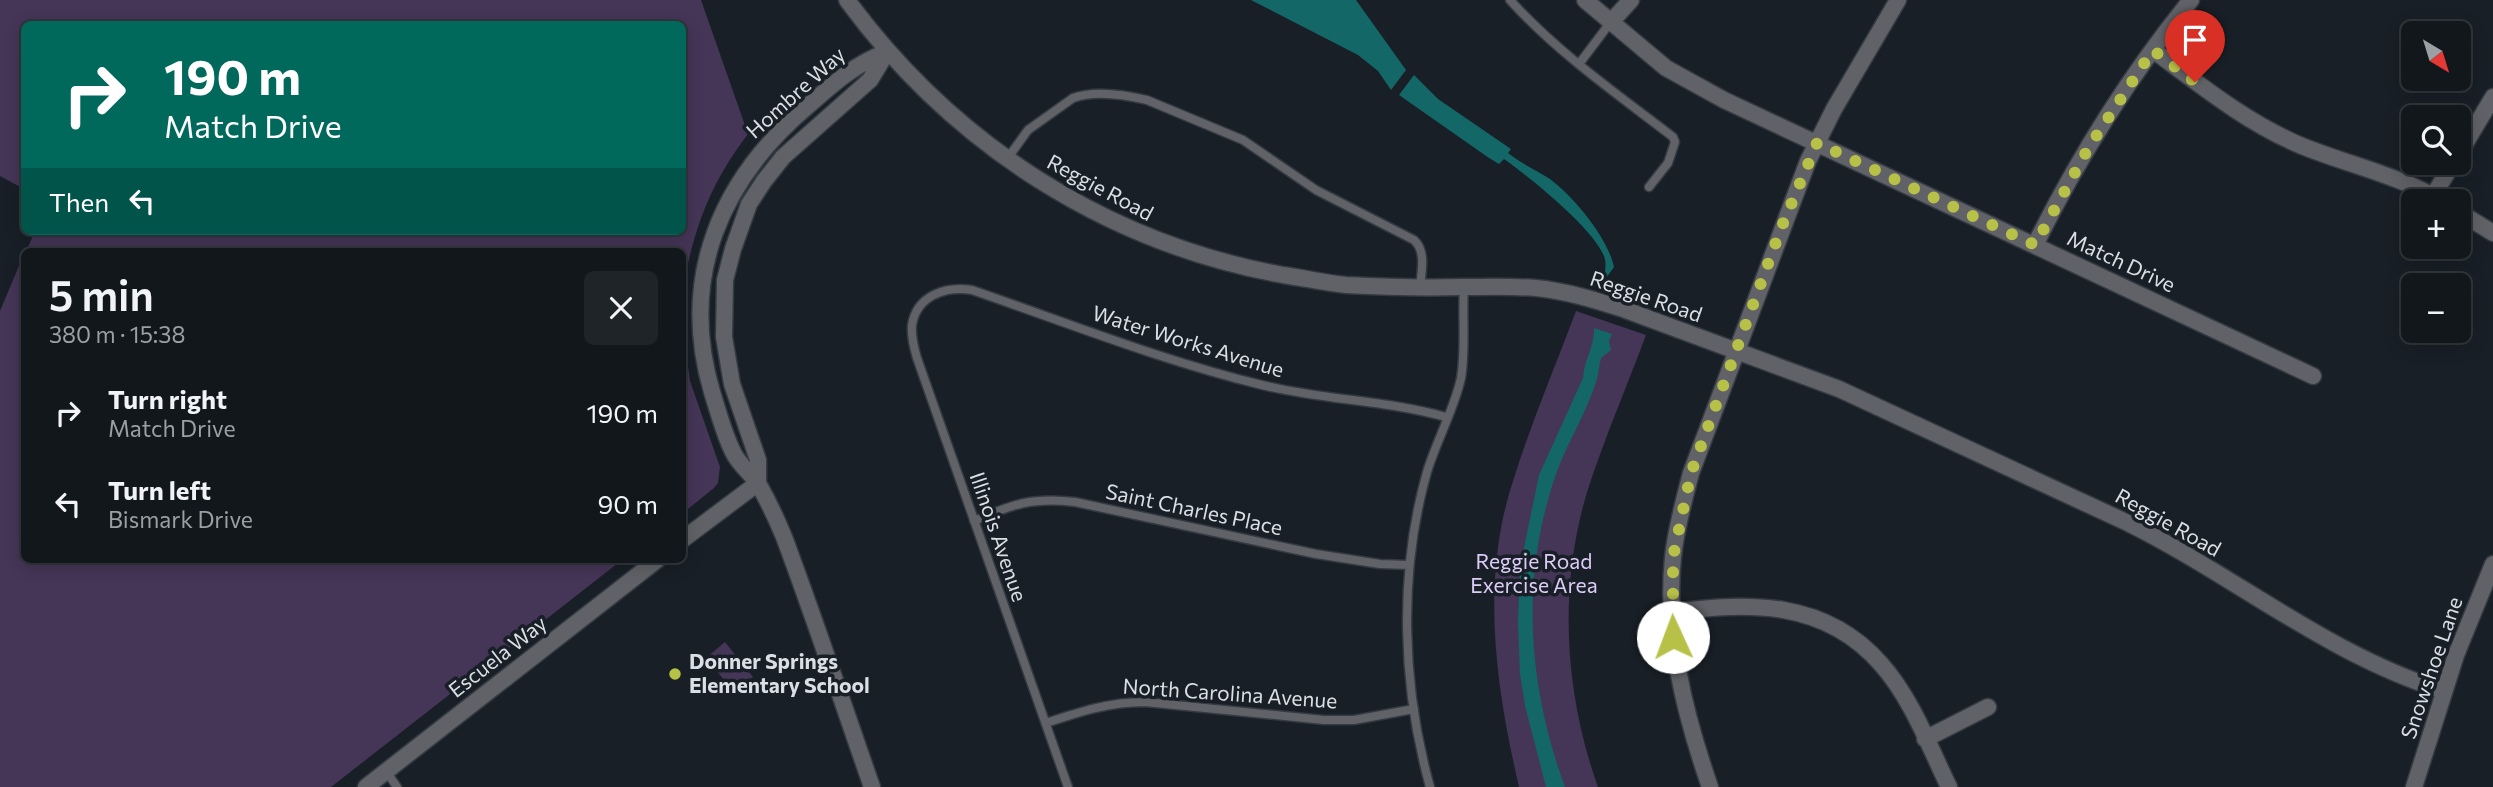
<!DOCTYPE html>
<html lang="en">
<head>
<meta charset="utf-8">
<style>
  body { margin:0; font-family:Commissioner,sans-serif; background:#1f2429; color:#f1f3f6; height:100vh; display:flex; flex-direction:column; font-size:26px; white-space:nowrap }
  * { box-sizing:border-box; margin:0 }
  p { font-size:23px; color:#9c9fa3 }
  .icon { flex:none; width:38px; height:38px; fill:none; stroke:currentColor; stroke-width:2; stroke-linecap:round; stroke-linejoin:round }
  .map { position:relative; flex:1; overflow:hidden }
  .details { position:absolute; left:21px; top:248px; width:665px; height:315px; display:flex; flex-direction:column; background:#12171c; border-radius:10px; box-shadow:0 4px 18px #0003,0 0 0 2px #31363b }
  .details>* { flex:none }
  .hud { position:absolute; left:21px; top:21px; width:665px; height:214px; border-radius:10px; box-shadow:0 4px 18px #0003,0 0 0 2px #31363b; background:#00695c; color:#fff; overflow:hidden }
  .needle { width:46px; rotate:142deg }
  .controls { position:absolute; left:2401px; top:21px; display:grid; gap:14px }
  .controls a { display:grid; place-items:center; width:70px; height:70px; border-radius:10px; background:#12171c; box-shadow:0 4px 18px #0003,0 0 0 2px #31363b; font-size:35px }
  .pin { position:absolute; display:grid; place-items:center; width:60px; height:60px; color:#fff; margin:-72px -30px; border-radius:50% 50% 50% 0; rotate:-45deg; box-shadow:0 0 7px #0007 }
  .pin .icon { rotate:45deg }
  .me { position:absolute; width:77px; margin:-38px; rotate:358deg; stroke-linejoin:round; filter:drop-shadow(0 0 5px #0008) }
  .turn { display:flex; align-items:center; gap:24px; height:147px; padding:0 28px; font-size:32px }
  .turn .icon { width:91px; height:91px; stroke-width:2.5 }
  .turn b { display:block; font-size:49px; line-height:60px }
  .then { display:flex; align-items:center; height:66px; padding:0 28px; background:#0003; gap:14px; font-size:26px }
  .round { display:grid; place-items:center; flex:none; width:74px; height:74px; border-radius:10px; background:#1f2429 }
  .summary { display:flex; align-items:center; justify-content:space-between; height:119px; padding:0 28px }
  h1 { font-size:42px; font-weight:600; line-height:52px }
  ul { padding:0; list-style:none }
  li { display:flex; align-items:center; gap:21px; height:91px; padding:0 28px }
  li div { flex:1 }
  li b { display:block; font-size:26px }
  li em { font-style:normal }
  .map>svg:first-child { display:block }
  .green { fill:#453557 }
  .water { fill:#146767 }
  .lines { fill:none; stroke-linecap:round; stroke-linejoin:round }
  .lane-casing { stroke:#333a41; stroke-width:11 }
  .street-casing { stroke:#333a41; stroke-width:19 }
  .lane { stroke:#616267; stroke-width:8 }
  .street { stroke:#616267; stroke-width:16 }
  .route { stroke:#b8c147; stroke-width:12; stroke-dasharray:0 21.6 }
  .poi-dot { fill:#b8c147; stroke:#181f26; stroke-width:2.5 }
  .labels { text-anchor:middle; stroke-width:7; stroke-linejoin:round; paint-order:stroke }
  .street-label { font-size:21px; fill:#dadfe5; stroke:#181f26 }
  .park-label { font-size:21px; fill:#deccf8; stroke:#181f26 }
  .poi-label { font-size:21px; font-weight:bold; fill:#dadfe5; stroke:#181f26; text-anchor:start }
</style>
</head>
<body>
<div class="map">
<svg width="2493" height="787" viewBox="0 0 2493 787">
  <rect width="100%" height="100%" fill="#181f26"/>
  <path class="green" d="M0 0H701L748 134C710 184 695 226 683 287L682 252H26L35 231H682V24H24V189L0 176Z
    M24 254V560H622L331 787H0V311Z
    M1576 311 1646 335C1627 386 1605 437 1588 489 1558 586 1564 692 1598 787H1519C1496 688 1480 581 1513 481 1531 423 1555 367 1576 311Z
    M683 331 690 381 720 467 718 483 714 488 683 513Z
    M725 642 753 677 734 692 706 658Z"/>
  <path class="water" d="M1251 0H1356L1406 70 1391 90 1378 71 1358 55Z
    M1414 75 1438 99 1511 149 1508 153 1512 156C1524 165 1538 171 1550 179 1574 197 1608 238 1614 267L1606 278 1605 275C1605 270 1606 264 1605 259 1597 231 1528 176 1504 159L1499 164 1489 158 1399 95Z
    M1594 328 1612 334 1609 341 1611 350 1601 358C1599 365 1599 372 1597 379 1587 413 1566 444 1555 477 1520 580 1528 686 1565 787H1546L1525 706 1520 674 1518 623 1520 567 1539 475 1583 378C1584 360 1595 346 1594 328Z"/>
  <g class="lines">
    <g class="lane-casing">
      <path id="lane" d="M1510 0C1558 53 1617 94 1673 137L1675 142 1668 163 1649 187
        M1579 64 1610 23
        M1007 159 1028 130 1073 98C1094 90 1126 95 1147 100L1243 140 1316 190 1414 240C1427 252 1421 272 1420 288
        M974 521C1013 504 1032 497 1075 502L1316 554 1380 564 1409 565
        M1046 723C1079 712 1109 702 1145 702L1324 720H1354L1414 709
        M386 771 397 787
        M1068 787 917 358C914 348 911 336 912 325 917 295 946 286 972 290 1068 323 1163 361 1262 385 1322 400 1386 400 1446 417
        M1430 787C1402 686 1398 574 1427 472 1436 442 1455 407 1461 378 1466 349 1462 317 1464 287"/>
    </g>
    <g class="street-casing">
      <path id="street" d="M847 0C953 144 1106 243 1283 275 1304 278 1325 283 1346 285 1384 287 1423 288 1462 287 1486 287 1511 286 1536 288 1566 291 1595 300 1623 309L1839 389 2128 523C2235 576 2328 655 2444 691
        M1585 0 1666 68 1724 100 2313 376
        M1610 23 1631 0
        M2153 50C2200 85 2247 123 2302 146 2349 165 2398 175 2442 201
        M2459 154 2493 97
        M2433 196 2453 163
        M2459 212 2493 233
        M2035 245C2078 158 2130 75 2191 0
        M758 483V460L732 384 724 337 725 280 733 249 749 204 764 181 783 157 870 80 887 52
        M682 540 758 483
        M1672 612C1750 602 1825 600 1881 664 1912 699 1929 746 1949 787
        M1925 739 1988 707
        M366 787 657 560
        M872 787C843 704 815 620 784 537 777 520 768 501 759 485 751 473 739 465 733 452 724 434 718 411 712 392 678 277 721 179 809 105 835 82 855 64 887 52
        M1710 787C1684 712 1665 636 1673 557 1676 528 1684 500 1691 473L1808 161 1834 109 1898 0
        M2414 787 2456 655 2493 564"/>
    </g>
    <use href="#lane" class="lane"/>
    <use href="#street" class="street"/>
  </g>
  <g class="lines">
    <path class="route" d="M1673 637V557L1691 473 1782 226 1817 143 2035 245 2089 147 2153 50 2195 82"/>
  </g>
  <circle class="poi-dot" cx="675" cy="674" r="7"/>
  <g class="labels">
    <g class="street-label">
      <text transform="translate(796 93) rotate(-42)" y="7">Hombre Way</text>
      <text transform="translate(1100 188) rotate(28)" y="7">Reggie Road</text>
      <text transform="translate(2121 262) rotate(25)" y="7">Match Drive</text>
      <text transform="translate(1646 297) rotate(19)" y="7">Reggie Road</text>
      <text transform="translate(1188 342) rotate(17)" y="7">Water Works Avenue</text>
      <text transform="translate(1194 510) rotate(12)" y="7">Saint Charles Place</text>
      <text transform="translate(2168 523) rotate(29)" y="7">Reggie Road</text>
      <text transform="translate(998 537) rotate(71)" y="7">Illinois Avenue</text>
      <text transform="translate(498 657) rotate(-38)" y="7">Escuela Way</text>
      <text transform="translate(2432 668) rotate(-71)" y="7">Snowshoe Lane</text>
      <text transform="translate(1230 694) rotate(4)" y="7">North Carolina Avenue</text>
    </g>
    <g class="park-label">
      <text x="1534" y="569">Reggie Road<tspan x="1534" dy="24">Exercise Area</tspan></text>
    </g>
    <g class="poi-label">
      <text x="689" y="669">Donner Springs<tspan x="689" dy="24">Elementary School</tspan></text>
    </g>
  </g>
</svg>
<div class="controls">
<a><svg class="needle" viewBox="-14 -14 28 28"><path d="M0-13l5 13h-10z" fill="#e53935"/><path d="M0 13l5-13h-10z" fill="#9c9fa3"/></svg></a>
<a><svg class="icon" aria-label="search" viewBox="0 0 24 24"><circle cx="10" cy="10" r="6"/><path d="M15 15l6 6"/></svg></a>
<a>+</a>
<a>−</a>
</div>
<div class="pin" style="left:2195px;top:82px;background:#d93025"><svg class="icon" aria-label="arrive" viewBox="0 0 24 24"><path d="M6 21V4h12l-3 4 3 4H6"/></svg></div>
<svg class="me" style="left:1673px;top:637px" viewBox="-20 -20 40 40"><circle r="19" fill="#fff"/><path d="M0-13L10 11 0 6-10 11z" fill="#b8c147"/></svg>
<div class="hud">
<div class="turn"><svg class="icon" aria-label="right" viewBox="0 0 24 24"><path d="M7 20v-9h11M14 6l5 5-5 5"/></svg><div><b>190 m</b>Match Drive</div></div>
<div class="then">Then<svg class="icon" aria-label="left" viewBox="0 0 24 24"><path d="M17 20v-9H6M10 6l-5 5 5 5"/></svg></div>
</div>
<section class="details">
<div class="summary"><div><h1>5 min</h1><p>380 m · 15:38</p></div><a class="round"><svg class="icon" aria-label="close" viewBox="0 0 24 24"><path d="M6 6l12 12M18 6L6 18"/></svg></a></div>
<ul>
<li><svg class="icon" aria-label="right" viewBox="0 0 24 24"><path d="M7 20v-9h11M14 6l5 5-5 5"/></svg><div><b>Turn right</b><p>Match Drive</p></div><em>190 m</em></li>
<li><svg class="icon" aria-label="left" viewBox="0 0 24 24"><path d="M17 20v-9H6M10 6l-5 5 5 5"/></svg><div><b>Turn left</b><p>Bismark Drive</p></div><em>90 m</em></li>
</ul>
</section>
</div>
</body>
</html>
